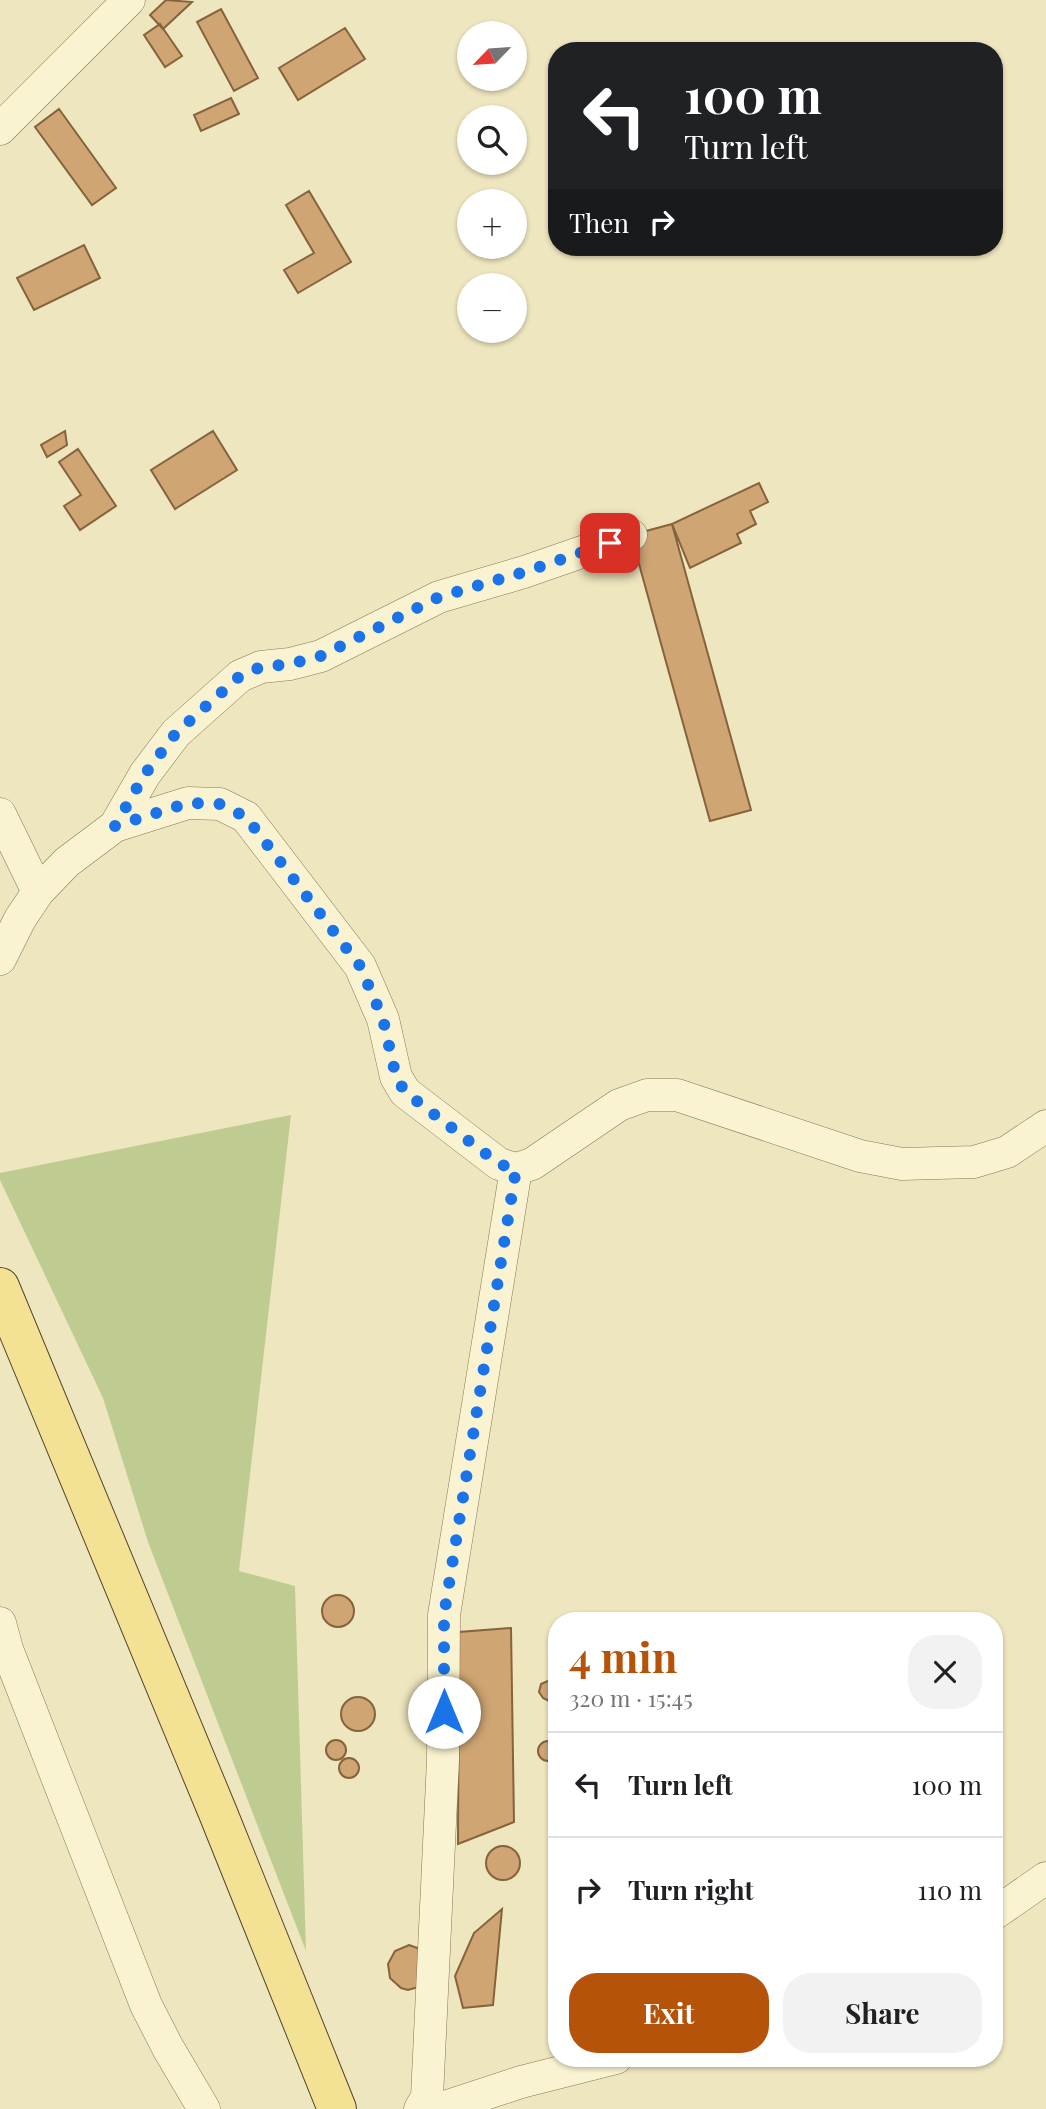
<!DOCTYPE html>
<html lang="en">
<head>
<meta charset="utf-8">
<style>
  body { margin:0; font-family:"Playfair Display",serif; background:#f2f2f2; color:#202124; height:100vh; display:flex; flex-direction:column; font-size:26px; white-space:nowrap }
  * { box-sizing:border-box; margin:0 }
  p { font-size:23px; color:#757577 }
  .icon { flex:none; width:38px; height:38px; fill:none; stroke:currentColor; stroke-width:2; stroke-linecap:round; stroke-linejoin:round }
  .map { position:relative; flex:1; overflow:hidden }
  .drawer { position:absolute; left:548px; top:1612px; width:455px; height:455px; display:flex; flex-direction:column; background:#fff; border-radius:28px; box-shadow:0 2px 5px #0004 }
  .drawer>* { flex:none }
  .guide { position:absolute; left:548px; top:42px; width:455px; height:214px; border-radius:28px; box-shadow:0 2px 5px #0004; background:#202124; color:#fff; overflow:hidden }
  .needle { width:46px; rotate:245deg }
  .fabs { position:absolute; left:457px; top:21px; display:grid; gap:14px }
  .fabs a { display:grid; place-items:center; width:70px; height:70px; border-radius:50%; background:#fff; box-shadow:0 2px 5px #0004; font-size:35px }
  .pin { position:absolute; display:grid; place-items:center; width:60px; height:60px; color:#fff; margin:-30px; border-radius:14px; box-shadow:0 4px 10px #0006 }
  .me { position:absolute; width:77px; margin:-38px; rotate:0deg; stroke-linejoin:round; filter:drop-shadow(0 0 5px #0008) }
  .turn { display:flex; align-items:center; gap:24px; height:147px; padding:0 21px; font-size:32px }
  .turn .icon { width:91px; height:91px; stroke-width:2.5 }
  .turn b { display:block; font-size:49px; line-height:60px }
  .then { display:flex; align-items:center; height:66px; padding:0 21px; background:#0003; gap:14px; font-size:26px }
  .round { display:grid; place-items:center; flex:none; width:74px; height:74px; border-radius:28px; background:#f2f2f2 }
  .head { display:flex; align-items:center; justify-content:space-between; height:119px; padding:0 21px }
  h1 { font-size:42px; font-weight:700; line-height:52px; color:#b45309 }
  .primary-button { display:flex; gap:14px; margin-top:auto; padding:14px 21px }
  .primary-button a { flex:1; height:80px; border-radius:28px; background:#b45309; color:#fff; font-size:28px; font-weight:700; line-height:80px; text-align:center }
  .primary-button a+a { background:#f2f2f2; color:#202124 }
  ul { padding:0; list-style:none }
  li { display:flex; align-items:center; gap:21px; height:105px; padding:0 21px; border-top:2px solid #e0e0e0 }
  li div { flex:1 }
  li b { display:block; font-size:26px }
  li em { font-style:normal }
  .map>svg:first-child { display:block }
  .green { fill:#becc92 }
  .building { fill:#cea573; stroke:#86633c; stroke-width:2 }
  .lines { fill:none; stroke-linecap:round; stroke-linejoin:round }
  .minor-casing { stroke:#877757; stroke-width:33 }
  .primary-casing { stroke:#54442b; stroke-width:40 }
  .minor { stroke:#f9f3d1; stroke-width:32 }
  .primary { stroke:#f3e294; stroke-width:38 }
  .route { stroke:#1a73e8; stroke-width:12; stroke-dasharray:0 21.6 }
</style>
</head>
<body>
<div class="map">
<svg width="1046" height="2109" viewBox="0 0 1046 2109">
  <rect width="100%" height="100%" fill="#eee6be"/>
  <path class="green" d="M291 1115 239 1571 295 1586 306 1951 148 1542 103 1398 0 1180V1173Z"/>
  <path class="building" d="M166 0 192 2 163 29 150 15Z
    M221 9 258 78 234 91 197 22Z
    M160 24 182 56 165 67 144 35Z
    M345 28 365 59 298 100 279 68Z
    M231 98 239 114 201 131 194 115Z
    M59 109 116 188 92 205 35 127Z
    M309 191 351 262 298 293 284 270 314 253 286 205Z
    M84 245 100 278 34 310 17 278Z
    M65 431 67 445 47 457 41 445Z
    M213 431 237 470 175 509 151 470Z
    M78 449 116 506 80 530 64 506 81 495 59 462Z
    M759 483 768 502 750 511 756 524 737 534 741 543 690 568 672 524Z
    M672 524 751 810 710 821 631 535Z
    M322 1611a16 16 0 1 1 32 0a16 16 0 1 1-32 0Z
    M511 1628 514 1822 458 1844 459 1632Z
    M550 1680 556 1681V1699L549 1701 543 1698 539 1692 541 1684Z
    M341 1714a17 17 0 1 1 34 0a17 17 0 1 1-34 0Z
    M326 1750a10 10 0 1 1 20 0a10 10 0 1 1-20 0Z
    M538 1751a10 10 0 1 1 20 0a10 10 0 1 1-20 0Z
    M339 1768a10 10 0 1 1 20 0a10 10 0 1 1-20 0Z
    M486 1863a17 17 0 1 1 34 0a17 17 0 1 1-34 0Z
    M502 1909 493 2005 463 2008 455 1976 474 1933Z
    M409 1945 423 1950 422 1986 408 1990 401 1988 390 1978 388 1964 395 1951Z"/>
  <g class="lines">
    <g class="minor-casing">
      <path id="minor" d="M0 129 129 0
        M0 814 38 892
        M115 826 145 774 176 733 240 676 261 667 290 664 321 656 439 597 524 572 631 535
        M0 959 20 919 38 892 67 862 115 826 188 803 220 804 246 817 360 966 383 1019 396 1077 405 1092 499 1164 516 1169 532 1164 619 1105 647 1095H677L860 1156 902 1164 974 1162 1007 1152 1046 1126
        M0 1623 7 1649 146 2005 168 2048 204 2109
        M994 1914 1046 1878
        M420 2109 427 2097 443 1760 444 1615 516 1169
        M439 2109 521 2082 616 2058"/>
    </g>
    <g class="primary-casing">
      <path id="primary" d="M0 1287 218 1813 337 2109"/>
    </g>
    <use href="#minor" class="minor"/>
    <use href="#primary" class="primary"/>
  </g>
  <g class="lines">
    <path class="route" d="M444 1712V1615L516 1169 499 1164 405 1092 396 1077 383 1019 360 966 246 817 220 804 188 803 115 826 145 774 176 733 240 676 261 667 290 664 321 656 439 597 524 572 610 543"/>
  </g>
</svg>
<div class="fabs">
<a><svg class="needle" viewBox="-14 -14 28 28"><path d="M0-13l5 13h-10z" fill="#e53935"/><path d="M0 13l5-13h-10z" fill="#757577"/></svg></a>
<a><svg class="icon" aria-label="search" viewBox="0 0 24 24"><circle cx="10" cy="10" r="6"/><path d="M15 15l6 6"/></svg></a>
<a>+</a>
<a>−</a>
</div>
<div class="pin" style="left:610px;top:543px;background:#d93025"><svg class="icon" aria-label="arrive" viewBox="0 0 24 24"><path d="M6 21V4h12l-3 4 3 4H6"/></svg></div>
<svg class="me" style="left:444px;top:1712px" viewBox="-20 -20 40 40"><circle r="19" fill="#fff"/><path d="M0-13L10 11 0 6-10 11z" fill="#1a73e8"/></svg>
<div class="guide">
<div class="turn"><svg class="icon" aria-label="left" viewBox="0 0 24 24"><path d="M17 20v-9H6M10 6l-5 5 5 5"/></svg><div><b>100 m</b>Turn left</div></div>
<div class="then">Then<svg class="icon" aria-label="right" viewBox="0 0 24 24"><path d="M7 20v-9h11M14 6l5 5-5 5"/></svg></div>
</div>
<section class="drawer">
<div class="head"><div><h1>4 min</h1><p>320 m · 15:45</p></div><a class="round"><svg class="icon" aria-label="close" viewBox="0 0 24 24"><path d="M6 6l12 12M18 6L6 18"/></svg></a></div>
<ul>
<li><svg class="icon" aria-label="left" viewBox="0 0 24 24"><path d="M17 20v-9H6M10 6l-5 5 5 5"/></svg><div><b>Turn left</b></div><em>100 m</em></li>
<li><svg class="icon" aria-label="right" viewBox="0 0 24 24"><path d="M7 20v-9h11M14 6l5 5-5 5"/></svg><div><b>Turn right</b></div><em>110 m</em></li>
</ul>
<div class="primary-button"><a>Exit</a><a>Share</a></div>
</section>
</div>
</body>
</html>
